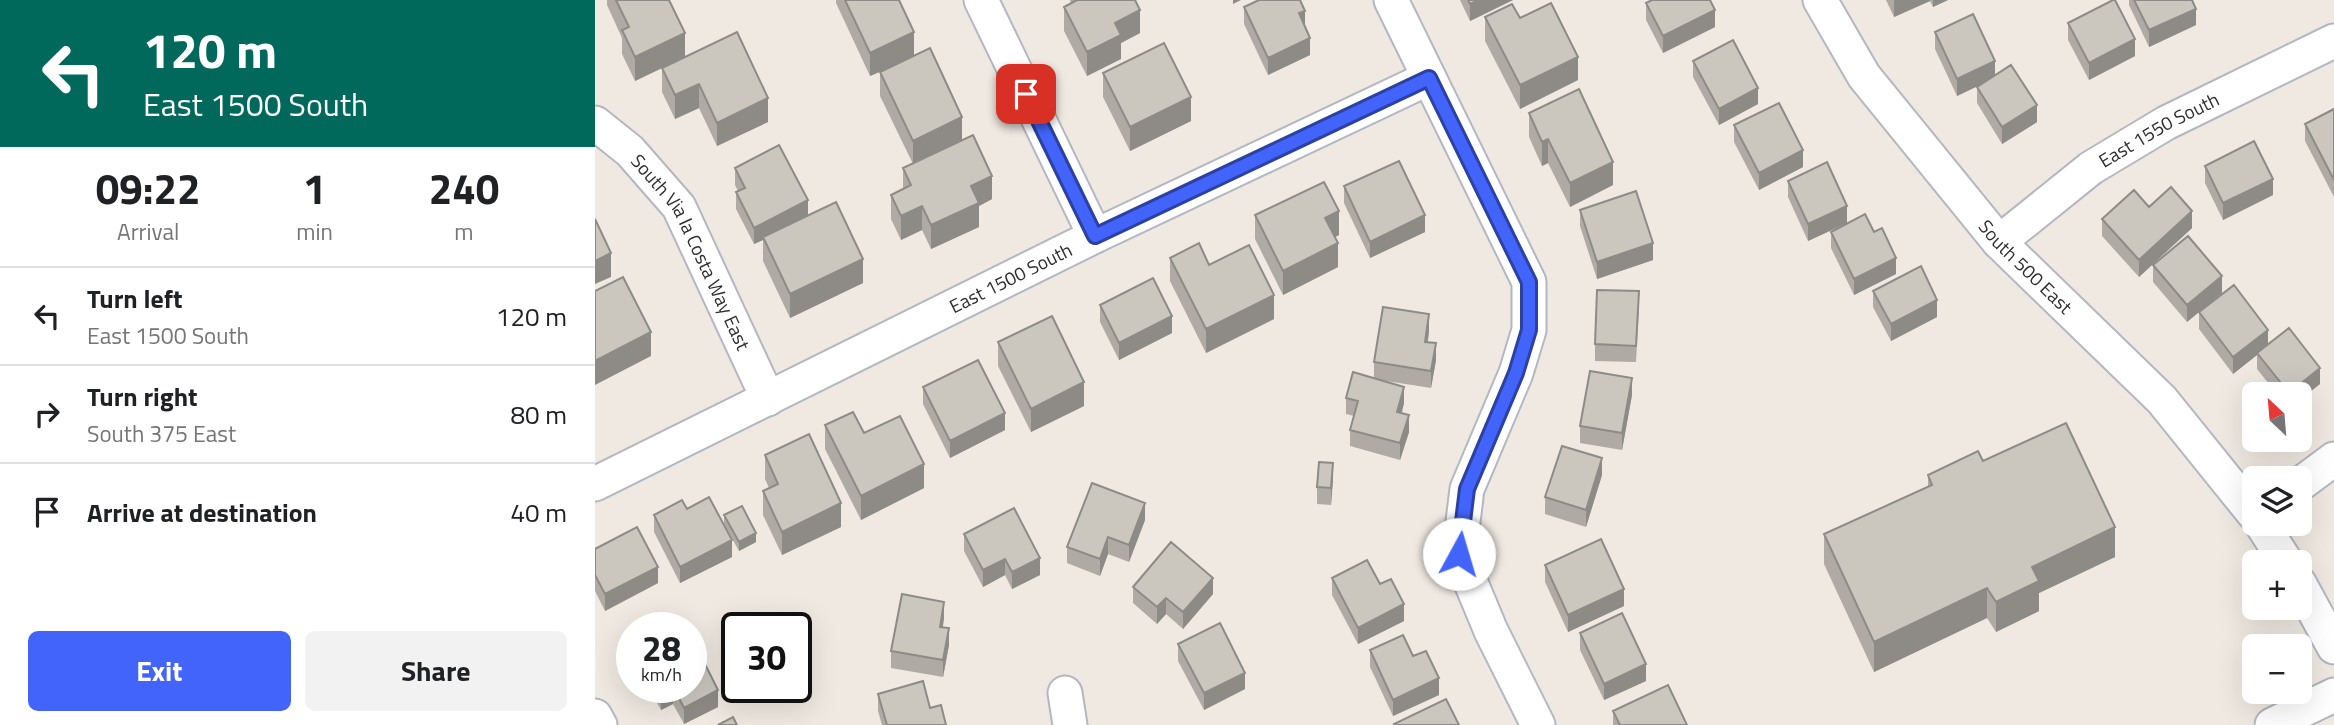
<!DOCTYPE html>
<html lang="en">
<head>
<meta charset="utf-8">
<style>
  body { margin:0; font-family:"Titillium Web",sans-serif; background:#f2f2f2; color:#202124; height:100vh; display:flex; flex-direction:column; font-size:26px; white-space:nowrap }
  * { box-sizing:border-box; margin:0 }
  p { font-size:23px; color:#757577 }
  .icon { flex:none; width:38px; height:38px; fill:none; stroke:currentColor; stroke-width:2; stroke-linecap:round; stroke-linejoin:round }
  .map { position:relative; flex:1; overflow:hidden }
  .panel { display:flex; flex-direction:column; background:#fff; width:595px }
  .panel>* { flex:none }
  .hud { background:#00695c; color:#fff; overflow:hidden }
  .needle { width:46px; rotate:334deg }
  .buttons { position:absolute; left:1647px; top:382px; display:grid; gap:14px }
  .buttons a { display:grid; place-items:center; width:70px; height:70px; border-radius:10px; background:#fff; box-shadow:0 7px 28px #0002; font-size:35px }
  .speed { position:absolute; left:21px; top:612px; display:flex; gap:14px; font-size:35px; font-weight:700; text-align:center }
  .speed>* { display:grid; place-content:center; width:91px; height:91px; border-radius:50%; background:#fff; box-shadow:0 7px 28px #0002; line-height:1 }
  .speed small { font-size:18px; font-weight:400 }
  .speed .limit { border:4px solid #111; border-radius:10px; background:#fff; color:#111 }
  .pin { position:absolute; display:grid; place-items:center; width:60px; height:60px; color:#fff; margin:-30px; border-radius:14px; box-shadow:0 4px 10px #0006 }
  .me { position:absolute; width:77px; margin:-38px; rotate:6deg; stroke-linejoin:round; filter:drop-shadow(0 0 5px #0008) }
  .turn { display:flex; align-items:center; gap:24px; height:147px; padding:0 28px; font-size:32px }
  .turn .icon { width:91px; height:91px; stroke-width:2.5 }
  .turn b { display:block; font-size:49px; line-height:60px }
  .eta { display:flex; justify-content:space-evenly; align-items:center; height:119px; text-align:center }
  .eta b { font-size:42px; font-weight:700; line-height:49px }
  .cta { display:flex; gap:14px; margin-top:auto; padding:14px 28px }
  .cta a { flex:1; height:80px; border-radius:10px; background:#4264fb; color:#fff; font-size:28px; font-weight:700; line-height:80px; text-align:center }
  .cta a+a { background:#f2f2f2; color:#202124 }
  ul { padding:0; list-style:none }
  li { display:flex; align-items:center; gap:21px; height:98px; padding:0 28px; border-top:2px solid #e0e0e0 }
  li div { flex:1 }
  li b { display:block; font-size:26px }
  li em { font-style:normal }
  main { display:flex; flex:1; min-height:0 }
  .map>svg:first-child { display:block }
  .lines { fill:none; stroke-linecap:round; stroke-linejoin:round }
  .minor-casing { stroke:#b4b7c1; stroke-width:37 }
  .minor { stroke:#fff; stroke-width:33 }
  .wall { fill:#afaba4 }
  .shaded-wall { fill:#8e8b86 }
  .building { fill:#cbc7bf; stroke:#8e8b86; stroke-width:2 }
  .route-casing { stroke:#2b41a3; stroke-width:18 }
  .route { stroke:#4264fb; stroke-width:12 }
  .labels { text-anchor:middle; stroke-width:6; stroke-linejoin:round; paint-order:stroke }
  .street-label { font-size:19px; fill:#2e2e2e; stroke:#fff }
</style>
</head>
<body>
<main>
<section class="panel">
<div class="hud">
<div class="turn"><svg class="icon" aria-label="left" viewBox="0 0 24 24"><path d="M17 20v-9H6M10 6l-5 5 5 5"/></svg><div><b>120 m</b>East 1500 South</div></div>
</div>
<div class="eta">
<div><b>09:22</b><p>Arrival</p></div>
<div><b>1</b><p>min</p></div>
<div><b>240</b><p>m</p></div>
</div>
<ul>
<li><svg class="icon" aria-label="left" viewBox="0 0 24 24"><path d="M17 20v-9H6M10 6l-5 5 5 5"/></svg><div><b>Turn left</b><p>East 1500 South</p></div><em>120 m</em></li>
<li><svg class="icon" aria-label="right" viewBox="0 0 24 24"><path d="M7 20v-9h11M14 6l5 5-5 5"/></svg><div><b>Turn right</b><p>South 375 East</p></div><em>80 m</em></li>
<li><svg class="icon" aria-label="arrive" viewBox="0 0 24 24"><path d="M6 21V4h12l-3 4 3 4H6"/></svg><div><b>Arrive at destination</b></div><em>40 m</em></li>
</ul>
<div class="cta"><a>Exit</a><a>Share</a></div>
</section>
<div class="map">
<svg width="1739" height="725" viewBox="0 0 1739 725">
  <rect width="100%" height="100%" fill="#efe9e1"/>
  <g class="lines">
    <g class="minor-casing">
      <g id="minor">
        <path d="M386 0 500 236"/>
        <path d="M796 0 934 282V330L921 373 872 489 864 554 896 631 943 725"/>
        <path id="s1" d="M1225 0 1269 76 1404 242 1567 400 1659 514"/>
        <path id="s2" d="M0 123 35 151 84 207 173 399"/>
        <path id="s3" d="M1404 242 1496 168 1571 123 1739 41"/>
        <path id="s4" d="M0 484 500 236 834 78"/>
        <path d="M1704 485 1739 459"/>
        <path d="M1666 523 1691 562"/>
        <path d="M1704 583 1739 647"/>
        <path d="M470 693 475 725"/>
        <path d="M0 716 5 725"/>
        <path d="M1677 725 1739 695"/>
      </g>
    </g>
    <use href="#minor" class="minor"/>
  </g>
  <path class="wall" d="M12 0H74L90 57 173 122 122 146 104 108 80 119 67 92V68L40 81 27 54V38L12 5Z
    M241 0H304L319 56 367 141 397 199 384 206V227L336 249 327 230 306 240 296 219V195L308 189V168L318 164 285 96V72L275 76 241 3Z
    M475 0H540L545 33 526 43V59L492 76 469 31V7L476 3Z
    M865 0H918L875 21Z
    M1291 0H1353L1338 7 1335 1 1299 17Z
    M1534 0H1597L1601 25 1554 47 1534 5Z
    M1051 3 1120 27 1068 53 1051 20Z
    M649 7 710 26 715 55 673 75 649 24Z
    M890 17 925 18 983 80 925 109 890 41Z
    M1473 23 1540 56 1494 80 1473 40Z
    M1340 32 1400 75 1442 122 1407 144 1382 103V87L1384 85 1362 96 1340 49Z
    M1098 61 1163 104 1124 125 1098 77Z
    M508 73 596 121 535 151 508 97Z
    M1739 109V197L1710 141V124Z
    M934 113 1018 185 975 207 953 163 947 166 934 137Z
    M1139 125 1208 167 1164 190 1139 142Z
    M1610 166 1678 195 1628 220 1610 183Z
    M140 168 213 216 268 283 195 318 168 261V240L159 244 141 209V192L143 191 140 185Z
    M1193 181 1252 223 1213 241 1193 197Z
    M749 186 830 232 775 258 749 203Z
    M1554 207 1597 228 1544 277 1507 236V219Z
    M985 210 1058 260 1002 279 985 226Z
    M660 215 744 235 740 237 743 267 688 295 660 239Z
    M1236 232 1301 274 1259 295 1236 248Z
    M575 258 614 265 679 319 611 353 575 281Z
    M1558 265 1627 293 1607 310 1673 344 1725 384 1704 394H1682L1662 369V355L1638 374 1604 329V312L1592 322 1558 282Z
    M1278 291 1342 317 1296 341 1278 307Z
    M505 305 577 333 524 360 505 322Z
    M1044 308 1041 362 1000 361V344Z
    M834 331 833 342 841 360 836 388 785 380 809 403 807 413 814 432 805 460 755 446V430L759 416 751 414V398L779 378V362Z
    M403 342 489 406 436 432 403 366Z
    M328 387 410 430 355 458 328 404Z
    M1037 395 1027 450 985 443V426Z
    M230 425 329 488 266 520 230 449Z
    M170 455 246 527 187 555 168 515V491L174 488 170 479Z
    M1388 461 1520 557 1444 593V611L1401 632 1392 618 1279 672 1229 564V534L1333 487V475Z
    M1007 475 991 527 950 514V497Z
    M738 479 736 505 722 504V487Z
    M92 509 137 557 85 583 59 532V515Z
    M129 515 161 542 144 551 129 524Z
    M550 520 534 562 513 554 505 576 472 563V547Z
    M369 534 445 575 417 589 410 575 388 587 369 551Z
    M0 549 63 583 10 611 0 591Z
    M950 565 1029 606 973 632 950 582Z
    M737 578 809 621 763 644 737 595Z
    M538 587 618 594 588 629 571 614 562 624 538 603Z
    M349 618 348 627 354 645 348 677 296 668V651Z
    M985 633 1051 681 1009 700 985 650Z
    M583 644 650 689 609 710 583 661Z
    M775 650 818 656 844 695 798 716 775 667Z
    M54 688H96L123 707 89 724 78 704 66 710Z
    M283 694 335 708 351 725H287L283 711Z
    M1018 711 1092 725H1018Z"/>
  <path class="shaded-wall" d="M638 0H646L638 4Z
    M884 0H918L875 21V4Z
    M1299 0H1335V1L1299 17Z
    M1338 0H1353L1338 7Z
    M1601 9V25L1554 47V30Z
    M545 10V33L526 43V59L492 76V52L520 23Z
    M1120 10V27L1068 53V36Z
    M710 11V27L704 13Z
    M319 32V56L275 76V53Z
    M90 33V57L40 81V57Z
    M715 38V55L673 75V58Z
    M1540 39V56L1494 80V63Z
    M983 57V80L925 109V85Z
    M1400 61V78L1362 96V79Z
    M104 84V108L80 119V95Z
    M1163 88V104L1124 125V109Z
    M596 97V121L535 151V127Z
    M173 98V122L122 146V123Z
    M1442 105V122L1407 144V127Z
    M367 117V141L318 164V141Z
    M953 139V163L947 166V142Z
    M1208 150V167L1164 190V173Z
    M1018 162V185L975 207V183Z
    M397 176V199L384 206V227L336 249V225L376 186Z
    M1678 179V195L1628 220V203Z
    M213 200V217L168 237V240L159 244V228Z
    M327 206V230L306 240V216Z
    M1252 206V223L1213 241V224Z
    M744 211V235L730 242V218Z
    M1597 211V228L1544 277V260Z
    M830 215V232L775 258V242Z
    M743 243V267L688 295V271Z
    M1058 243V260L1002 279V262Z
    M16 253V277L0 284V261Z
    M1301 258V274L1259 295V279Z
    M268 259V283L195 318V294Z
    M1627 276V293L1592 322V305Z
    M679 295V319L611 353V329Z
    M1342 300V317L1296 341V324Z
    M834 314V331L830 358V342Z
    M577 316V333L524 360V343Z
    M1673 330V347L1662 353V355L1638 374V357Z
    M56 332V356L0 385V361Z
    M841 343V360L836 388V371Z
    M1725 368V384L1704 401V394H1694Z
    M1037 378V395L1027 450V433Z
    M489 382V406L436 432V409Z
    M809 387V403L802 428V412Z
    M410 413V430L355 458V441Z
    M814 415V432L805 460V443Z
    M1007 458V475L991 527V510Z
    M738 463V479L736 505V488Z
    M329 464V488L266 520V496Z
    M246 503V527L187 555V532Z
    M550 503V520L534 562V545Z
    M1520 527V557L1444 593V611L1401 632V602L1437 567Z
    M161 533V542L144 551V542Z
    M513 537V554L505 576V559Z
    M137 540V557L85 583V567Z
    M445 558V575L417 589V572Z
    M410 559V575L388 587V570Z
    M63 567V583L10 611V594Z
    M618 578V594L588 629V612Z
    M1392 588V618L1279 672V642Z
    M1029 589V606L973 632V615Z
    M571 598V614L562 624V607Z
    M349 602V618L345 643V627Z
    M809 604V621L763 644V628Z
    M354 628V645L348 677V660Z
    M1051 664V681L1009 700V684Z
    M650 673V689L609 710V693Z
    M844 678V695L798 716V700Z
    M77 688H78V704L66 710V693Z
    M123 690V707L89 724V708Z"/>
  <path class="building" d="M21 0H74L90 33 40 57 27 30 34 27Z
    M250 0H304L319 32 275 53Z
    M482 0H540L545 10 520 23 526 35 492 52 469 7Z
    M664 0H705L710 11 704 13 715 38 673 58 649 7Z
    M873 0H884L875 4Z
    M1057 0H1115L1120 10 1068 36 1051 3Z
    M1518 0H1520L1540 39 1494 63 1473 23Z
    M1539 0H1597L1601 9 1554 30Z
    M956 3 983 57 925 85 890 17 917 4 925 18Z
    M1378 14 1400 61 1362 79 1340 32Z
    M142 32 173 98 122 123 104 84 80 95 67 68Z
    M1138 40 1163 88 1124 109 1098 61Z
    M569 43 596 97 535 127 508 73Z
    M335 48 367 117 318 141 285 72Z
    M1416 65 1442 105 1407 127 1382 87Z
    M984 89 1018 162 975 183 953 139 947 142 934 113Z
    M1184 103 1208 150 1164 173 1139 125Z
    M1739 109V180L1710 124Z
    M378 135 397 176 376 186 384 203 336 225 327 206 306 216 296 195 316 185 308 168Z
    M1659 141 1678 179 1628 203 1610 166Z
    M184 145 213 200 159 228 141 192 150 188 140 168Z
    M804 161 830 215 775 242 749 186Z
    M1232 162 1252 206 1213 224 1193 181Z
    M729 182 744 211 730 218 743 243 688 271 660 215Z
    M1576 187 1597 211 1544 260 1507 219 1539 190 1554 207Z
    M1041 191 1058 243 1002 262 985 210Z
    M241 202 268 259 195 294 168 237Z
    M1270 214 1279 232 1287 228 1301 258 1259 279 1236 232Z
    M0 219 16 253 0 261Z
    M1593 236 1627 276 1592 305 1558 265Z
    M604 243 614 265 654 245 679 295 611 329 575 258Z
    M1326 266 1342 300 1296 324 1278 291Z
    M28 277 56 332 0 361V291Z
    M558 278 577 316 524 343 505 305Z
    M1639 285 1673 330 1638 357 1604 312Z
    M1002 290 1044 291 1041 346 1000 344Z
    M788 307 834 314 830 342 841 343 836 371 779 362Z
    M457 316 489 382 436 409 403 342Z
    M1694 328 1725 368 1694 393 1662 353Z
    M383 360 410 413 355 441 328 387Z
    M995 371 1037 378 1027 433 985 426Z
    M758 372 809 387 802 412 814 415 805 443 755 430 763 401 751 398Z
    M258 412 269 433 305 416 329 464 266 496 230 425Z
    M1471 423 1520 527 1437 567 1444 581 1401 602 1392 588 1279 642 1229 534 1337 485 1333 475 1383 451 1388 461Z
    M214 434 246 503 187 532 168 491 183 484 170 455Z
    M967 446 1007 458 991 510 950 497Z
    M724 462 738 463 736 488 722 487Z
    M497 483 550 503 534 545 513 537 505 559 472 547Z
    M114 497 137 540 85 567 59 515 87 500 92 509Z
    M147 506 161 533 144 542 129 515Z
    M419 508 445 558 417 572 410 559 388 570 369 534Z
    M42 527 63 567 10 594 0 575V549Z
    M1006 539 1029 589 973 615 950 565Z
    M576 542 618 578 588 612 571 598 562 607 538 587Z
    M772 560 785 584 796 579 809 604 763 628 737 578Z
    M307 594 349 602 345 627 354 628 348 660 296 651Z
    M1027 613 1051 664 1009 684 985 633Z
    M625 623 650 673 609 693 583 644Z
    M808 635 818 656 831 651 844 678 798 700 775 650Z
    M98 640 123 690 89 708 79 688H96V641Z
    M328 681 335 708 346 705 351 725H292L283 694Z
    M1073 685 1092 725H1025L1018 711Z
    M63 688H77L66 693Z
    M851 699 864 725H800L799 724Z
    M138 717 142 725H123Z"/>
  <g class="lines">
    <g class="route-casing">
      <path id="route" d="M431 94 500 236 834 78 934 282V330L921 373 872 489 864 554"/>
    </g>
    <use href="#route" class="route"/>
  </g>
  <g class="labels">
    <g class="street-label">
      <text dy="7" stroke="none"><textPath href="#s3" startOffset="196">East 1550 South</textPath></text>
      <text dy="7" stroke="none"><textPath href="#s2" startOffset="164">South Via la Costa Way East</textPath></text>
      <text dy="7" stroke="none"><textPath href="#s1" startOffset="338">South 500 East</textPath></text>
      <text dy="7" stroke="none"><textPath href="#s4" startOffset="464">East 1500 South</textPath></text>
    </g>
  </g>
</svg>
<div class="buttons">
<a><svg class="needle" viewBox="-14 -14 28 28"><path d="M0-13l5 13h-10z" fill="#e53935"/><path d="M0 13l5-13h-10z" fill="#757577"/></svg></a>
<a><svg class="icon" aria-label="layers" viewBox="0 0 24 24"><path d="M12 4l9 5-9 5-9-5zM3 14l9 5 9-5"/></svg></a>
<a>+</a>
<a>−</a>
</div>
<div class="speed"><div>28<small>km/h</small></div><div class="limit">30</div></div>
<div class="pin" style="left:431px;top:94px;background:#d93025"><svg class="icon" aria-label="arrive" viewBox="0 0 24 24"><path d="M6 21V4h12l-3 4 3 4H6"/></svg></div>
<svg class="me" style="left:864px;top:554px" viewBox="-20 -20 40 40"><circle r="19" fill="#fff"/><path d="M0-13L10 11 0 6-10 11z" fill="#4264fb"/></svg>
</div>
</main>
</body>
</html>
